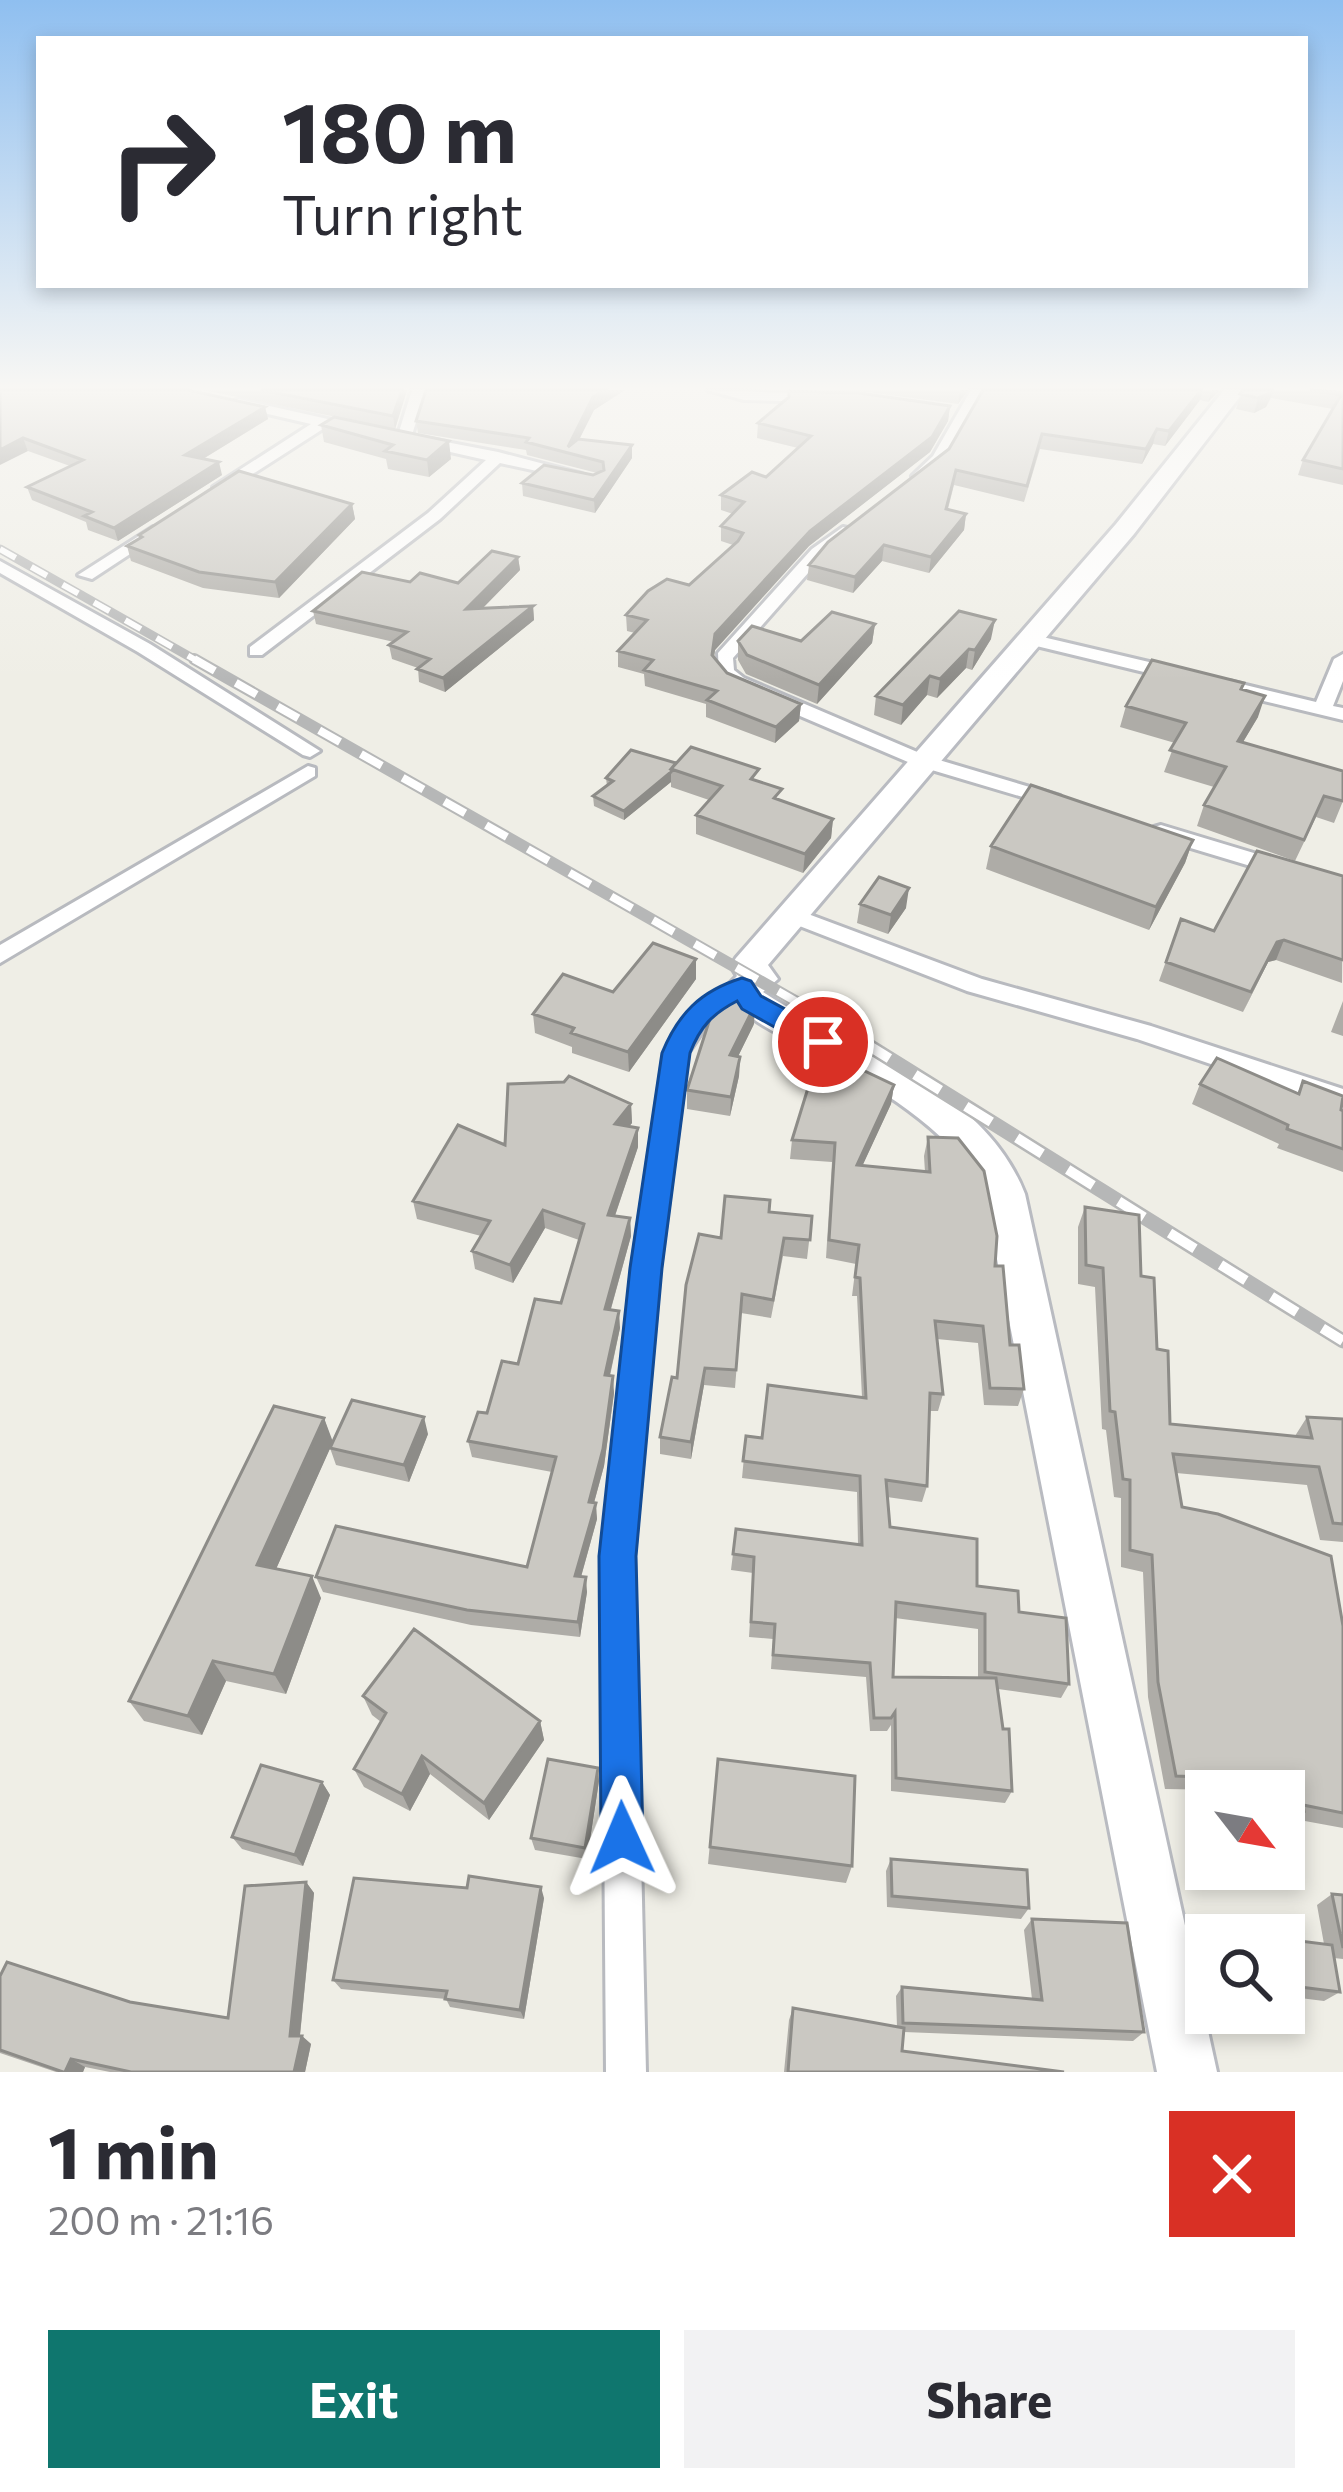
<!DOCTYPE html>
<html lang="en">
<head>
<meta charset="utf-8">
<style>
  body { margin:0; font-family:Commissioner,sans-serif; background:#f2f2f3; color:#2b2b33; height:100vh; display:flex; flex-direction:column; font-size:45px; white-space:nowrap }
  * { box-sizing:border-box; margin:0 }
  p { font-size:39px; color:#7c7c81 }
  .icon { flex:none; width:66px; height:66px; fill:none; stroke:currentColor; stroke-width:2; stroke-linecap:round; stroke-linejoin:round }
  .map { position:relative; height:2072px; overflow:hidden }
  .panel { display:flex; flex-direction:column; background:#fff; flex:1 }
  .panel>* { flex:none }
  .hud { position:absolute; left:36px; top:36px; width:1272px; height:252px; border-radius:0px; box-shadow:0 6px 18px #0003; background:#fff; color:#2b2b33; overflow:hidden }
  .needle { width:78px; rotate:121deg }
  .tools { position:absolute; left:1185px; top:1770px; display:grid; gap:24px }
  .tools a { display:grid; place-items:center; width:120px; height:120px; border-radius:0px; background:#fff; box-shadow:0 6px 18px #0003; font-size:60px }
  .pin { position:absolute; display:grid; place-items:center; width:102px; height:102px; color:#fff; margin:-51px; border:6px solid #fff; border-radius:50%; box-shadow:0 3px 12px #0007 }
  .me { position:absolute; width:132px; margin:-66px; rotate:359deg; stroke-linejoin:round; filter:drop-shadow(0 0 9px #0008) }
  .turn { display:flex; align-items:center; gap:42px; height:252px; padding:0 48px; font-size:54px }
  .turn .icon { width:156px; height:156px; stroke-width:2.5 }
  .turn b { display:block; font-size:84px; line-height:102px }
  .round { display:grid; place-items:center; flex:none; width:126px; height:126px; border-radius:0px; background:#f2f2f3 }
  .summary { display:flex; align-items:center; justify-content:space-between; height:204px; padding:0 48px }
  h1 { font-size:72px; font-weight:700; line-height:90px }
  .primary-button { display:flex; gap:24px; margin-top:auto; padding:24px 48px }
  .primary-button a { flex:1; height:138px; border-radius:0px; background:#0f766e; color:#fff; font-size:48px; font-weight:700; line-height:138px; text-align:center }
  .primary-button a+a { background:#f2f2f3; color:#2b2b33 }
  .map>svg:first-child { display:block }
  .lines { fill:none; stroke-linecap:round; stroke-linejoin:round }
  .street-casing { stroke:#b8babf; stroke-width:6 }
  .secondary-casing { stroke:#b9bbc1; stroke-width:6 }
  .street { fill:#fff; fill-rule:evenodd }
  .secondary { fill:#fff; fill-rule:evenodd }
  .rail-far2-casing { stroke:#b6b7b7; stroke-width:9 }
  .rail-far1-casing { stroke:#b6b7b7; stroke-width:12 }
  .rail-casing { stroke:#b6b7b7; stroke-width:15 }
  .rail-far2 { stroke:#fff; stroke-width:6; stroke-dasharray:18; stroke-linecap:butt }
  .rail-far1 { stroke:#fff; stroke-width:8; stroke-dasharray:24; stroke-linecap:butt }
  .rail { stroke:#fff; stroke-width:10; stroke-dasharray:30; stroke-linecap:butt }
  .wall { fill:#aeaca7; fill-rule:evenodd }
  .shaded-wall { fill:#8d8c88 }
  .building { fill:#cac8c2; stroke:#8d8c88; stroke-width:3 }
  .route { fill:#1a73e8; stroke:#114b97; stroke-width:3 }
</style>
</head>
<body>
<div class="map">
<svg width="1343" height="2072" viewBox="0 0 1343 2072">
  <rect width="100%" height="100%" fill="#efeee6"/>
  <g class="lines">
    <g class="street-casing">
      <path id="street" d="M412 390H426L411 438 404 442 397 438Z
        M707 390 819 394 826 398 819 402 744 400Z
        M971 390H985L946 458 925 479H915L912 476 933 456Z
        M238 399 350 424 357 428 350 432 326 427 223 493H213V487L311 424 233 406 231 403Z
        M420 437 498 452 582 474 574 479 500 463 440 519 262 655H250V647L428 513 486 460 415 444V438Z
        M153 527 161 532 159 535 92 579 78 575Z
        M843 527 857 530 824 555 733 658 734 670 744 678 929 757 1060 796V804H1046L915 765 730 686 719 676 718 653 812 549Z
        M0 561 150 644 320 751 310 757 303 755 138 652 0 573Z
        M1030 634 1183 670 1186 674 1177 680 1024 643V635Z
        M1343 654V681L1333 706 1343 708V720L1222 691 1220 687 1229 681 1316 702 1334 659Z
        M308 766 315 768V776L0 963V945Z
        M1161 825 1343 880V894L1154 837 1151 832 1154 827Z
        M792 908 982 979 1151 1026 1343 1089V1109L1137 1039 967 991 784 920 781 915Z
        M742 980 750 982 754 988 750 994 710 1020 688 1053 660 1268 634 1556 646 2072H606L602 1556 632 1268 664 1053 693 1008Z"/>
    </g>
    <g class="secondary-casing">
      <path id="secondary" d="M1224 390H1245L1134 534 768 965 778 979 763 992C853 1052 982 1084 1025 1194L1217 2072H1157L983 1188C944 1125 878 1088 815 1053 781 1034 744 1022 725 988L737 976 731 966 736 958 1116 524Z"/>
    </g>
    <use href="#street" class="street"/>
    <use href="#secondary" class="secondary"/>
    <g class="rail-far2-casing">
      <path id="rail-far2" d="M0 549 199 662"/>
    </g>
    <g class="rail-far1-casing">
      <path id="rail-far1" d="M194 659 818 1014"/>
    </g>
    <g class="rail-casing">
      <path id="rail" d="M813 1011 1343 1341"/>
    </g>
    <use href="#rail-far2" class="rail-far2"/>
    <use href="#rail-far1" class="rail-far1"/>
    <use href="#rail" class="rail"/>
  </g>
  <path class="wall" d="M0 390 265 407 268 419 203 459 222 475 118 541 88 530 86 522 32 500 27 487 70 466 28 451Z
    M203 390H407L395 429Z
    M426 390H625L594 410 579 439 632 458 595 513 523 496 522 483 593 475 597 473 527 455 526 450 418 433 416 421Z
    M829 390H968L958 404 859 391Z
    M983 390H1220L1208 402 1200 400 1165 446 1153 444 1142 464 1040 449 1024 502 954 485 948 509 966 514 964 530 929 573 882 561 853 593 807 580 809 565 949 449Z
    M1243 390H1327L1343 392V485L1298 475 1303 460 1333 409 1271 398 1266 407 1254 413 1236 409Z
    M950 406 948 421 930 452 809 546 715 650 714 657 727 673 801 704 799 721 775 743 706 717V704L645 686 644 674 618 667V651L635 633 627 631 626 615 689 585 733 545 721 541V526L733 514 721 510V495L766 477 798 448 757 438 758 423Z
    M321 425 451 459 429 477 388 469 386 459 324 442Z
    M352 504 355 519 279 598 203 588 131 561 127 546 140 538 139 535Z
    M518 557 520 570 482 609 533 606 534 620 445 692 419 682 418 668 392 659 389 645 394 642 316 624 313 611 410 582 458 583Z
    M959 611 991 639 972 670 966 668 937 698 927 695 901 725 874 715 876 696Z
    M875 624 872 643 817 704 746 674 738 660V641H801Z
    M1242 689 1258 717 1243 742 1343 801 1334 823 1316 817 1295 861 1197 826 1204 805 1214 787 1164 772 1175 743 1120 727 1126 706Z
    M676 763 758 781 781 801 833 819 831 838 803 873 696 834V815L709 800 671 787V782L624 820 594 806 593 796 607 786 606 778Z
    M1193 840 1185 863 1149 930 986 869 991 846Z
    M1343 876 1342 983 1276 960 1268 962 1243 1012 1159 981 1181 919 1214 931Z
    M860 904 906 908 888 934 857 923Z
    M696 959V979L629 1072 572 1053V1047L535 1033 533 1014 613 992Z
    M1343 1001V1036L1331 1032Z
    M754 1024 738 1056 740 1057 739 1076 730 1116 687 1109V1090Z
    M1303 1081 1343 1111V1172L1277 1148 1279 1144 1192 1104 1200 1084 1297 1094Z
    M894 1085 891 1104 862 1166 925 1172 924 1156 928 1137 995 1266 1010 1345 1024 1389 1018 1406 984 1405 978 1343 937 1339 943 1394 938 1411H930L927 1486 922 1502 887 1497 890 1527 1019 1612 1069 1684 1061 1698 998 1689 1012 1791 1005 1803 891 1791V1725L887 1731H870L866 1677 771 1669 773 1639 749 1637 753 1573 731 1570 736 1529 858 1544 857 1492 742 1478 746 1436 762 1438 862 1397 857 1296H852L856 1264 826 1258 832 1162 790 1159 792 1140ZM895 1618 978 1629V1678L893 1677Z
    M631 1104 632 1123 628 1127 638 1128V1147L615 1216 630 1218 631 1236 611 1309 620 1328 610 1376 614 1393 604 1466 594 1503 597 1519 581 1577 587 1592 580 1637 471 1625 323 1592 316 1577 527 1567 552 1472 472 1457 468 1441 518 1364 561 1303 579 1240 545 1228 513 1283 475 1269 472 1251 481 1236 417 1219 413 1201 505 1145Z
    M1085 1207 1141 1276 1157 1349 1170 1424 1295 1436 1307 1417 1343 1419V1542L1320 1540 1307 1485 1176 1473 1182 1507 1343 1626V1828L1294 1819 1289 1824 1284 1823V1791L1165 1789 1148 1697 1143 1572 1121 1567V1498L1114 1497 1106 1430 1102 1429 1095 1287 1078 1284V1227Z
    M769 1212 812 1216 807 1259 783 1256 771 1318 741 1313 735 1388 704 1385 691 1459 660 1454V1437L721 1238Z
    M324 1418 332 1442 428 1434 409 1482 336 1465 330 1448 276 1569 321 1598 286 1694 226 1681 202 1735 144 1721 129 1701Z
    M363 1696 540 1721 544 1740 489 1820 430 1774 410 1811 364 1787 354 1769 381 1722 372 1715Z
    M718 1759 852 1866 846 1883 708 1864Z
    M598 1768 599 1781 587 1859 535 1850 531 1838Z
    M322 1782 330 1795 303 1866 242 1849 232 1837Z
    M891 1859 1029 1908 1021 1919 887 1907 886 1871Z
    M306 1882 314 1893 300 2036H302L311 2044 305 2072H110L85 2067 83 2072H56L0 2053V1976L130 2002 228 2018Z
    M1332 1894 1343 1895V1959L1334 1958 1340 1992 1324 2001 1284 1996V1939L1324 1944 1317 1905Z
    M544 1898 524 2019 450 2007 446 1999 341 1989 333 1980Z
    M1032 1919 1144 2032 1133 2041 904 2032 902 2051 1064 2072H784L789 2020 793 2008 897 2027 896 1996 902 1987 1032 1999 1024 1930Z"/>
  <path class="shaded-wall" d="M402 390H407L395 429 393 416Z
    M605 390H625L594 410 572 454 568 447 593 397Z
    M960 390H968L958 404Z
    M1201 390H1203L1200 400 1165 446 1169 431Z
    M1212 390H1220L1208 402Z
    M1274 390 1266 407 1254 413 1258 398Z
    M950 406 948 421 930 452 809 546 715 650 712 672 715 634 810 531Z
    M265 407 268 419 188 468 185 455Z
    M1157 429 1153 444 1142 464 1146 449Z
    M23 438 28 451 0 465V450Z
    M449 441 451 459 429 477 427 460Z
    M632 445V458L595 513 594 500Z
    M219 462 222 475 118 541 114 528Z
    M352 504 355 519 279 598 275 582Z
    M966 514 964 530 929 573 931 557Z
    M884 545 882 561 853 593 855 577Z
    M518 557 520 570 468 623 466 609Z
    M533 606 534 620 445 692 443 678Z
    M995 620 991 639 972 670 975 650Z
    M875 624 872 643 817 704 819 685Z
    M969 649 966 668 937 698 940 679Z
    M930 676 927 695 901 725 903 705Z
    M1265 696 1258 717 1231 762 1238 741Z
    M801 704 799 721 775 743 776 727Z
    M671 772V782L624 820V811Z
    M833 819 831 838 803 873 805 854Z
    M1193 840 1185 863 1149 930 1156 907Z
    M909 888 906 908 888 934 891 915Z
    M1284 940 1276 960 1268 962 1243 1012 1277 942Z
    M696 959V979L629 1072 628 1052Z
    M755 1005 754 1024 729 1075 730 1055Z
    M740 1057 739 1076 730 1116 731 1097Z
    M894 1085 891 1104 854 1184 857 1165Z
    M631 1104 632 1123 616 1143 615 1124Z
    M638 1128V1147L609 1233 608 1215Z
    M543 1210 545 1228 513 1283 510 1265Z
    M630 1218 631 1236 606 1326 605 1309Z
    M619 1311 620 1328 606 1392 605 1375Z
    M705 1368 704 1385 691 1459V1442Z
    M613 1376 614 1393 604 1466 590 1517 589 1502Z
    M424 1417 428 1434 409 1482 404 1465Z
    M324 1418 333 1442 268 1587 257 1565Z
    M596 1503 597 1519 577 1591 575 1576Z
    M312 1576 321 1598 286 1694 274 1674Z
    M586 1577 587 1592 580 1637 578 1622Z
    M213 1661 226 1681 202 1735 188 1716Z
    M540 1721 544 1740 489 1820 484 1803Z
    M422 1756 430 1774 410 1811 402 1794Z
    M598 1768 599 1781 587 1859 585 1848Z
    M322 1782 330 1795 303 1866 295 1855Z
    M306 1882 314 1893 299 2044 290 2036Z
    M541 1887 544 1898 524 2019 520 2010Z
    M302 2036 311 2044 305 2072H294Z
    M71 2059 85 2067 83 2072H65Z"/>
  <path class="building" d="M0 390H188L265 407 185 455 219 462 114 528 84 516 92 512 27 487 83 460 23 438 0 450Z
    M261 390H402L393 416Z
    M426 390H605L593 397 568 447 578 439 632 445 594 500 522 483 544 465 593 475 604 470 603 462 526 442 529 438 416 421Z
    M983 390H1201L1169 431 1157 429 1146 449 1042 434 1027 486 956 470 946 509 966 514 931 557 884 545 855 577 809 565 828 542 949 449Z
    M1243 390H1272L1271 393 1258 398 1240 394Z
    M1310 390 1343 392V469L1303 460 1341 395Z
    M789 391 859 393 950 406 932 437 810 531 715 634 712 655 727 673 801 704 776 727 707 700 717 691 644 670 653 660 618 651 647 620 626 615 648 591 667 579 689 585 738 541 743 533 721 526 744 502 721 495 752 472 766 477 811 436 758 423 789 397Z
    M334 417 449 441 427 460 385 451 393 445 321 425Z
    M239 471 352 504 275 582 199 572 127 546 142 537 139 535Z
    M492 551 518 557 466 609 533 606 443 678 417 669 430 659 389 645 407 632 313 611 362 572 410 582 420 573 458 583Z
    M959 611 995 620 975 650 969 649 940 679 930 676 903 705 876 696Z
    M832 612 875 624 819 685 747 655 738 641 752 626 801 641Z
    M1152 660 1244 683 1241 689 1265 696 1238 741 1343 771V801L1324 796 1304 840 1204 805 1226 767 1170 750 1186 723 1126 706Z
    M691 747 759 769 751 779 782 789 774 798 833 819 805 854 696 815 722 786 671 769Z
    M631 750 676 763 671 769V772L624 811 593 796 613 781 606 778Z
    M1031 785 1193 840 1156 907 991 846Z
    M1257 851 1343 876V960L1284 940 1277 942 1251 992 1166 962 1181 919 1214 931Z
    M879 877 909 888 891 915 860 904Z
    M653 943 696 959 628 1052 571 1033 574 1028 533 1014 563 974 613 992Z
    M736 989 755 1005 730 1055 740 1057 731 1097 687 1090 715 1003Z
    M1217 1058 1299 1094 1303 1081 1343 1096 1341 1110 1343 1111V1149L1287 1129 1288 1125 1200 1084Z
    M816 1062 852 1070 854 1066 894 1085 857 1165 930 1172 928 1137 958 1138 984 1171 997 1236 995 1266H1003L1010 1345H1019L1024 1389 990 1388 983 1326 935 1321 943 1394 930 1393 927 1486 886 1480 890 1527 977 1539V1586L1018 1591 1019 1612 1066 1618 1069 1684 985 1672V1614L896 1602 893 1677 996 1678 1003 1729H1009L1012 1791 896 1778 895 1712 891 1718H874L870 1663 773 1655 775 1624 751 1622 754 1557 733 1554 736 1529 862 1545 860 1476 743 1461 746 1436 762 1438 768 1385 866 1398 860 1278 855 1277 859 1245 829 1240 835 1143 792 1140Z
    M569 1076 631 1104 615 1124 638 1128 608 1215 630 1218 605 1309 619 1311 605 1375 613 1376 603 1449 589 1502 596 1503 575 1576 586 1577 578 1622 467 1610 316 1577 336 1526 527 1567 556 1457 468 1441 478 1412 487 1413 502 1361 518 1364 535 1299 561 1303 584 1224 543 1210 510 1265 472 1251 490 1221 413 1201 458 1125 505 1145 508 1084 564 1082Z
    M725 1196 770 1200 769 1212 812 1216 810 1240 784 1238 773 1300 742 1294 736 1370 705 1368 691 1442 660 1437 672 1377 677 1378 686 1285 699 1234 721 1238Z
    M1085 1207 1139 1215 1141 1276 1154 1278 1157 1349 1168 1351 1170 1424 1312 1438 1307 1417 1343 1419V1524L1333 1523 1319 1467 1173 1454 1182 1507 1218 1514 1331 1556 1343 1626V1813L1303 1805 1304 1811 1284 1808V1791H1228L1227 1778 1176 1776 1158 1682 1152 1555 1130 1550V1480L1123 1479 1115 1412 1110 1411 1103 1268 1086 1265Z
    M352 1400 424 1417 404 1465 330 1448Z
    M274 1406 324 1418 257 1565 312 1576 274 1674 213 1661 188 1716 129 1701Z
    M414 1629 540 1721 484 1803 422 1756 402 1794 354 1769 386 1713 363 1696Z
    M548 1759 598 1768 585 1848 531 1838Z
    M718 1759 855 1776 852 1866 710 1847Z
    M261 1765 322 1782 295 1855 232 1837Z
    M891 1859 1027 1870 1029 1908 892 1896Z
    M469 1876 541 1887 520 2010 445 1999 447 1991 333 1980 354 1878 467 1888Z
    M306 1882 290 2036H302L294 2072H131L71 2059 65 2072H63L0 2050V1976L7 1962 130 2002 228 2018 245 1886Z
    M1332 1894 1343 1895V1948Z
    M1032 1919 1127 1923 1144 2032 903 2023 902 1987 1042 2000Z
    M1284 1939 1332 1945 1340 1992 1284 1985Z
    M793 2008 904 2028 902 2051 1064 2072H788Z"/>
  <linearGradient id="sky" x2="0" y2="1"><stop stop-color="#8fbff0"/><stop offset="0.57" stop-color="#f8f7f4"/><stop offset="1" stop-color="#f8f7f4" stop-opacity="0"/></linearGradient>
  <rect width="1343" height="680" fill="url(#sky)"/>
  <path class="route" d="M742 978 751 981 761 996 833 1035 837 1042 833 1049H814L742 1009 737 1001C712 1014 700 1027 690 1053L662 1268 636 1556 643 1838 637 1852 622 1858 607 1852 601 1838 599 1556 630 1268 662 1053C678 1014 700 991 742 978Z"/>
</svg>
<div class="tools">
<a><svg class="needle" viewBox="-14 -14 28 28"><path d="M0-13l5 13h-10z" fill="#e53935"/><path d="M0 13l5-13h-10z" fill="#7c7c81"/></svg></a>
<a><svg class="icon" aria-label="search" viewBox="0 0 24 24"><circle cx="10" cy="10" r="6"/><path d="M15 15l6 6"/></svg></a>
</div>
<div class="pin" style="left:823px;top:1042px;background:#d93025"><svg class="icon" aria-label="arrive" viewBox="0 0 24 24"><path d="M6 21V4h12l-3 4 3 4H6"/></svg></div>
<svg class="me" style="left:622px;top:1838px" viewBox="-20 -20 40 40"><path d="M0-17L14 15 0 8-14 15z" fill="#1a73e8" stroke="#fff" stroke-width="4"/></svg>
<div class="hud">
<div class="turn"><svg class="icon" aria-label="right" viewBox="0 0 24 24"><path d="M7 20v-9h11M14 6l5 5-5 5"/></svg><div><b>180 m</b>Turn right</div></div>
</div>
</div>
<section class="panel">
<div class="summary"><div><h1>1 min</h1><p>200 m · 21:16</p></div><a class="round" style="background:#d93025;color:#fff"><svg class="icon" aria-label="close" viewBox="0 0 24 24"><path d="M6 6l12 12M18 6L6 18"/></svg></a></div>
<div class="primary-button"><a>Exit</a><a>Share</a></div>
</section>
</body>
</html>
